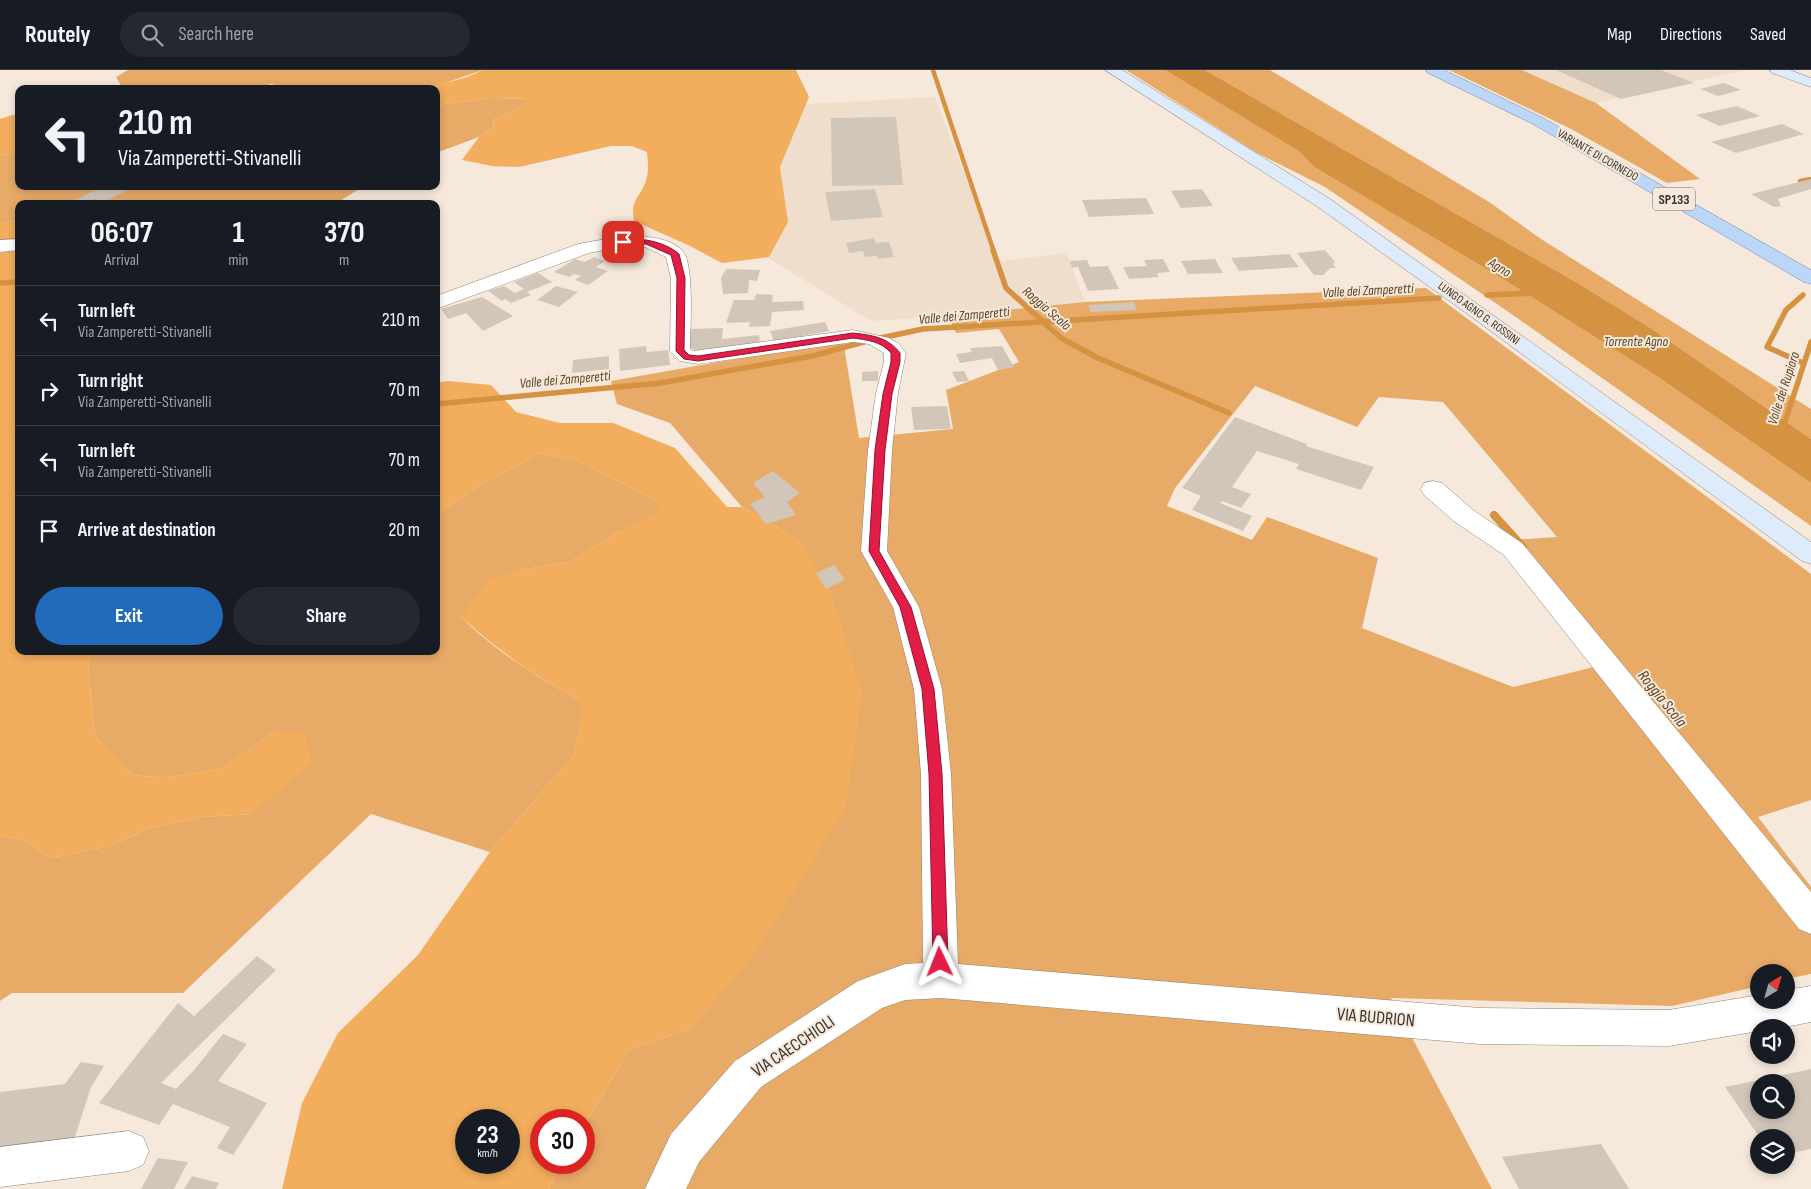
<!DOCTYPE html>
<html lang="en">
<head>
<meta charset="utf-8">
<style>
  body { margin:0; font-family:"Sofia Sans Condensed",sans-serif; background:#242831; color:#f1f3f6; height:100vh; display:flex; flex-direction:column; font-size:19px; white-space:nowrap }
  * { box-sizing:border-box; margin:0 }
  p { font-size:16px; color:#9ea1a6 }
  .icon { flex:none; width:28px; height:28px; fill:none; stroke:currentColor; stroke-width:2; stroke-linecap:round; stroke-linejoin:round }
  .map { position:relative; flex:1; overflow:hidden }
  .details { position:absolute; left:15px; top:130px; width:425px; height:455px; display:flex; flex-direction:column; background:#171b24; border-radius:10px; box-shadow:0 2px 8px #0003 }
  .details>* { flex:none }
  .top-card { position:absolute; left:15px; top:15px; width:425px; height:105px; border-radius:10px; box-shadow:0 2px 8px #0003; background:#171b24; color:#f1f3f6; overflow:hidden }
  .needle { width:32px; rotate:37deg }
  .fabs { position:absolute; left:1750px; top:894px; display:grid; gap:10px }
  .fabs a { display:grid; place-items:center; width:45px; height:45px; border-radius:50%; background:#171b24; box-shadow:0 2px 8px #0003; font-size:25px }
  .speed { position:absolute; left:455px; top:1039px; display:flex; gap:10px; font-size:25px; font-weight:700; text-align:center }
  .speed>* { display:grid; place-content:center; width:65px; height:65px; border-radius:50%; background:#171b24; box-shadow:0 2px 8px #0003; line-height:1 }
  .speed small { font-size:12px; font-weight:400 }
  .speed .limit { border:8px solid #d22; background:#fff; color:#111 }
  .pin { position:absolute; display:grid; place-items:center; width:42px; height:42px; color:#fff; margin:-21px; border-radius:10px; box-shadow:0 2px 8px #0006 }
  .me { position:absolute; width:55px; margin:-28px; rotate:358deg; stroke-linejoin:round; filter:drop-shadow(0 0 4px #0008) }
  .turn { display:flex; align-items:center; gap:18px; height:105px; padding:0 20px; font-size:22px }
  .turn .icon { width:65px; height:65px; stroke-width:2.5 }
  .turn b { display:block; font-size:35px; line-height:42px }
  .eta { display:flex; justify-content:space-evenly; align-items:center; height:85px; text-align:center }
  .eta b { font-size:30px; font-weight:700; line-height:35px }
  .cta { display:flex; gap:10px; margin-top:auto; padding:10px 20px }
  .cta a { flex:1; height:58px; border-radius:30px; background:#226bbb; color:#fff; font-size:20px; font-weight:700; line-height:58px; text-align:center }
  .cta a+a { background:#242831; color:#f1f3f6 }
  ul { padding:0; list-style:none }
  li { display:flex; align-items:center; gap:15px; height:70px; padding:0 20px; border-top:1px solid #363941 }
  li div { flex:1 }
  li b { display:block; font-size:19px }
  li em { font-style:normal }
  header { display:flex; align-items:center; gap:30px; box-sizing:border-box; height:70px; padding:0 25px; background:#171b24; border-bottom:1px solid #363941 }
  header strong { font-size:24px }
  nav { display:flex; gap:28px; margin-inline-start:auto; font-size:18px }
  .search { width:350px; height:45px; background:#242831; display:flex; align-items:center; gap:12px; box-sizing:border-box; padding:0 18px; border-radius:28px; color:#9ea1a6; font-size:19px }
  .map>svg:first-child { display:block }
  .built { fill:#efdecb }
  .green { fill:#e7aa67; fill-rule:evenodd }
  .forest { fill:#f2ad5d; fill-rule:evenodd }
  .water { fill:#d59241 }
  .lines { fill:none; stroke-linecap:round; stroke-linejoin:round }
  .stream-far2 { stroke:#d59241; stroke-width:4.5 }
  .stream-far1 { stroke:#d59241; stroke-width:5.5 }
  .stream { stroke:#d59241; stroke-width:8 }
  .building { fill:#d2c6b9; fill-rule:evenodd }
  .street-casing { stroke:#91857a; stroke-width:1 }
  .secondary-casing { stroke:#91857a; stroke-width:1 }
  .primary-casing { stroke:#718cae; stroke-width:1 }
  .street { fill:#fff; fill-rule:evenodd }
  .secondary { fill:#ddebfb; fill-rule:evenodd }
  .primary { fill:#bcd6f7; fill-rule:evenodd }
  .route { fill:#e11d48; stroke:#92132f }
  .labels { text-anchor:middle; stroke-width:4; stroke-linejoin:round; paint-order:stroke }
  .far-street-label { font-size:12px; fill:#39342f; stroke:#f6e9dc }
  .shield { fill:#f6e9dc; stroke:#726a63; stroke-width:1 }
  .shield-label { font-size:14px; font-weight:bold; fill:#39342f }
  .far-water-label { font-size:14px; font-style:italic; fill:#5f4221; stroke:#f6e9dc }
  .water-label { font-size:16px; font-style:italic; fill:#5f4221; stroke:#f6e9dc }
  .near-street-label { font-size:18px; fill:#39342f; stroke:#f6e9dc }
</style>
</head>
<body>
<header>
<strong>Routely</strong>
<div class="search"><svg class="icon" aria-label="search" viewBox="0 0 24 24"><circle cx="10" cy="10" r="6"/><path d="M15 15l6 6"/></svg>Search here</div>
<nav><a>Map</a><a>Directions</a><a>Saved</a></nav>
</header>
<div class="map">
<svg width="1811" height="1119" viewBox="0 0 1811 1119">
  <rect width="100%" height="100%" fill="#f6e9dc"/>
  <path class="built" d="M1522 0H1746L1596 33Z
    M935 27 998 191 1067 183 1085 232 948 246 871 251 768 188 788 152 780 97 806 34Z"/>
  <path class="green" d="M128 0H483L439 15 280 19 284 17 271 14 254 19H123L116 7Z
    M1126 0H1165L1300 82 1314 97 1495 204 1658 307 1811 413V456L1513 245 1325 117 1257 83Z
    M1205 0H1270L1489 132 1541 169 1811 339V369L1652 259 1576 212Z
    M1449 0H1522L1596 33 1700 109 1667 113 1571 59Z
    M493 28 530 29 523 36 493 50 494 56 479 67 436 83V35Z
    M19 82V116H364L343 129 338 134H19V150L0 153V86Z
    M1426 218 1811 504V730L1758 747 1811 817V904L1786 909V902H1759V916L1672 936 1391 928 1492 1119H549L562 1093 584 1092V1056L629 980 693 958 801 472 742 437 670 353 617 334 611 311 843 270 859 368 953 359 946 320 1019 292 999 259 956 263 948 246 1085 232ZM1255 316 1357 357 1379 327 1443 332 1557 467 1512 470 1610 593 1513 617 1362 558 1378 488 1267 447 1252 470 1167 436 1175 418Z
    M540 383 579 391 655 430 661 442 617 462 570 492 520 500 461 547C492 578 541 611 581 630V653L574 685 490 782 371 744 183 923H12L0 931V766L22 770 51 788 110 776 150 758 201 747 251 744 275 662 222 698 165 708 132 705 95 667 88 594 93 581H436V442L441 441 479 416Z"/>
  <path class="forest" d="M483 0H796L809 27 780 97 788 152 769 187 722 193 688 175 634 151C630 128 641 128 646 110 649 101 648 92 647 82L632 76H611L519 97 492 96 462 90 479 67 494 56 493 50 523 36 529 29 493 28 436 35V19H340C388 14 439 23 483 0Z
    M19 43V82L0 86V49Z
    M19 150V581H93L88 594 95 667 132 705 165 708 222 698 275 662H304L312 693 251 744 201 747 150 758 110 776 51 788 22 770 0 766V153Z
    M448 311 491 315 516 342 560 353H613L675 378 727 437H742L801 472 832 527 862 622 846 737 758 879 693 958 629 980 584 1056V1050H541V1092L562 1093 549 1119H282L302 1033 338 963 418 885 490 782 574 685 581 653V630C537 609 497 579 461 547L490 508 520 500 570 492 617 462 660 442 655 430 579 391 540 383 479 416 441 441 436 442V313ZM466 1050H509V1092H466Z"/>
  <path class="water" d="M1165 0H1205L1576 212 1652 259 1811 369V413L1658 307 1495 204 1314 97 1300 82Z"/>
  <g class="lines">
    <path class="stream-far2" d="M933 0 994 182
      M1800 111 1811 109"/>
    <path class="stream-far1" d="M993 180 1006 218 1061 268 1098 288 1229 343
      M0 213 19 212
      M1487 225 1535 223
      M1803 225 1786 240 1767 277 1803 293
      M436 334 660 313 812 286 871 270 923 259 1439 228
      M1782 361 1811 272"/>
    <path class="stream" d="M1494 445 1523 477"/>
  </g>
  <path class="building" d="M1556 0H1661L1694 13 1621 29Z
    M1724 13 1741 20 1718 26 1700 19Z
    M1737 36 1760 46 1719 56 1696 45Z
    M896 47 903 115 832 116 831 48Z
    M1782 54 1804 64 1736 83 1711 72Z
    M1811 109V119L1778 129 1781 136 1774 137 1751 124Z
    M103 116H119L129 119 103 132 94 129 85 134H67Z
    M875 119 883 147 831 151 825 122Z
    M1202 119 1213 136 1181 138 1171 121Z
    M1146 128 1154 144 1089 147 1082 130Z
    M874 168 876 173 889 172 894 187 878 189 877 186 865 187 863 181 849 183 846 173Z
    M1325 180 1335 192 1333 194 1336 198H1330L1323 205H1314L1297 183Z
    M1289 184 1299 197 1239 201 1231 188Z
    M594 187 605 191 596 197 608 201 588 215 575 210 581 206 574 204 569 207 554 202 575 189 585 192Z
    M1163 189 1170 202 1157 203 1159 207 1129 209 1123 197 1147 196 1144 190Z
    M1215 189 1223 203 1188 204 1181 191Z
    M1087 190 1090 197 1108 196 1119 219 1088 221 1078 197 1072 198 1070 191Z
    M726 199 760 200 757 211 749 210 748 223 723 224 721 208Z
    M538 203 552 212 527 222 531 225 511 233 505 229 502 231 488 221 504 216 515 223 524 219 514 212Z
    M556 216 578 222 559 237 537 230Z
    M756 224 773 225 772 232 803 231 804 240 772 242 770 256 749 257 750 252 726 253 734 230H754Z
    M482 227 513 246 483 261 466 243 448 249 441 239Z
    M1134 232 1137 240 1091 242 1088 235Z
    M825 252 829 261 774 271 770 261Z
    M723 258 722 269 759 265 760 273 697 281 690 278 689 259Z
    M646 276 647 282 668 280 670 295 620 301 619 279Z
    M1002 276 1014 297 998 300 992 288 960 293 956 284 972 282 970 278Z
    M609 286V299L572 303 573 290Z
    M878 301V311H862V302Z
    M964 301 969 311 957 312 952 302Z
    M947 336 951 359 914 360 911 337Z
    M1235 347 1307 374 1306 376 1374 397 1361 420 1296 399 1299 394 1257 381 1232 417 1251 424 1241 438 1222 431 1220 433 1252 446 1243 461 1192 440 1201 426 1182 418Z
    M773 401 800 423 787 432 796 445 766 454 750 434 765 427 753 413Z
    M834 495 845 510 826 519 816 503Z
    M257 886 276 900 161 1013 176 1019 194 1000 223 964 247 974 218 1011 267 1033 233 1085 217 1078 230 1057 173 1034 159 1055 99 1033 178 933 194 946Z
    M81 992 104 996 91 1017 72 1076 0 1080V1022L65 1014Z
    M1811 999V1079L1786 1084V1068H1760L1725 1017ZM1759 1012H1786V1040H1759Z
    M1601 1074 1629 1119H1519L1502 1087Z
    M158 1088 188 1092 174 1119H141Z
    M192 1106 219 1113 216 1119H184Z"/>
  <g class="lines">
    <g class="street-casing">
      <path id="street" d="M623 166C641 166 667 166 682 180 695 193 690 260 690 279L693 281 853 260 889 268 899 274 906 283 898 323 892 380 887 481 919 537 942 619 951 704 958 894 1480 938 1669 940 1759 925V930H1786V920L1811 916V952L1780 958H1759V961L1669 976 1480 974 941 928 905 930 882 938 761 1017 699 1092 686 1119H645L671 1064 735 991 858 911 905 894 923 893 921 704 914 619 893 537 861 481 868 380 876 323 884 292V283L869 274 853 272 698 294 680 291 670 281 671 208 666 187 645 177 623 176 589 183 436 239V226L578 174Z
        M19 169V180L0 182V170Z
        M1433 411 1442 413 1473 440 1522 473 1811 822V864L1799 859 1504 485 1455 452 1424 425 1421 419 1424 413Z
        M129 1061 143 1067 149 1081 143 1095 129 1101 0 1117V1077Z"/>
    </g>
    <g class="secondary-casing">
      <path id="secondary" d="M1105 0H1122L1330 129 1811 472V494L1802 491 1469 245 1318 137Z
        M1770 0H1790L1811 8V17L1772 3Z"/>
    </g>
    <g class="primary-casing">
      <path id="primary" d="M1426 0H1444L1543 48 1811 200V214L1804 212 1533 54 1428 3Z"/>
    </g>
    <use href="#street" class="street"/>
    <use href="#secondary" class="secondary"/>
    <use href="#primary" class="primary"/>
  </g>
  <path class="route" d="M620 170C639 167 664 171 679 184L685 208 684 280 689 285 698 286 853 263C871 265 888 267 900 283V292L892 324 885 380 879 481 911 537 934 619 942 704 948 892 946 897 940 899 935 897 933 892 929 704 922 619 900 537 869 481 875 380 883 324 891 292V283C881 271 867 270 853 268L698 291 684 289 676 281 677 208 671 185 646 174H623L620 173Z"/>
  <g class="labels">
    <g class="far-street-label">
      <text transform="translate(1598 85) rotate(30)" y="4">VARIANTE DI CORNEDO</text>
      <text transform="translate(1479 243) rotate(36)" y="4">LUNGO AGNO G. ROSSINI</text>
    </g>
    <rect class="shield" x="1653" y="117.5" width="42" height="23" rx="4"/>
    <g class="shield-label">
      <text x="1674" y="134">SP133</text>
    </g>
    <g class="far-water-label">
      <text transform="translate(1500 197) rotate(32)" y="5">Agno</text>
      <text transform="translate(1368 220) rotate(-3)" y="5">Valle dei Zamperetti</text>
      <text transform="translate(1047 238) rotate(41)" y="5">Roggia Scola</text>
      <text transform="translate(964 245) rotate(-5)" y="5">Valle dei Zamperetti</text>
      <text x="1636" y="276">Torrente Agno</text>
      <text transform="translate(565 309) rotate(-5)" y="5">Valle dei Zamperetti</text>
      <text transform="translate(1783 318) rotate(-72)" y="5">Valle del Rupiaro</text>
    </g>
    <g class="water-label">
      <text transform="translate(1663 628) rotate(51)" y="6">Roggia Scola</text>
    </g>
    <g class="near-street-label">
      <text transform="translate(1376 947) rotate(5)" y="6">VIA BUDRION</text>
      <text transform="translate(793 976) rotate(-34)" y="6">VIA CAECCHIOLI</text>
    </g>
  </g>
</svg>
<div class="fabs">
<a><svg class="needle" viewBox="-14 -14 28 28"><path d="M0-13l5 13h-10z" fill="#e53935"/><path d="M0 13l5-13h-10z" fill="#9ea1a6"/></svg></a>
<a><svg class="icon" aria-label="sound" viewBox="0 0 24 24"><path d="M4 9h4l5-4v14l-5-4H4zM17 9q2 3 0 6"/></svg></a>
<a><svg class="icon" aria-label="search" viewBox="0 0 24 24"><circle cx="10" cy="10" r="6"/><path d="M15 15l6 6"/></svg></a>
<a><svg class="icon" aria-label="layers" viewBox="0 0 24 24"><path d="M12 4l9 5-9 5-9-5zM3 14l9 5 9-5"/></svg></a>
</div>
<div class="speed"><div>23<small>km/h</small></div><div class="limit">30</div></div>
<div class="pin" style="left:623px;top:172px;background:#d93025"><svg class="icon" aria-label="arrive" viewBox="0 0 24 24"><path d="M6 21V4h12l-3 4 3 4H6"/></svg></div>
<svg class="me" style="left:940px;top:892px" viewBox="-20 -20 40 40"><path d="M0-17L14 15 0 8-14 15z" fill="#e11d48" stroke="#fff" stroke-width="4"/></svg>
<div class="top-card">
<div class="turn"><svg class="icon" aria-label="left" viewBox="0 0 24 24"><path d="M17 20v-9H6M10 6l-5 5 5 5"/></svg><div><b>210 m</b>Via Zamperetti-Stivanelli</div></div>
</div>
<section class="details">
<div class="eta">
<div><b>06:07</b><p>Arrival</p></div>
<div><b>1</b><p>min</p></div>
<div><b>370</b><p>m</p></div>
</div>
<ul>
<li><svg class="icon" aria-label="left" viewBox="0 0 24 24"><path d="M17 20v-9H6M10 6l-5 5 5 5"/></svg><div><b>Turn left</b><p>Via Zamperetti-Stivanelli</p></div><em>210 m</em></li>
<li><svg class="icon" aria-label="right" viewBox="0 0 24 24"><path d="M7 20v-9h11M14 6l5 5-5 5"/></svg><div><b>Turn right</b><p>Via Zamperetti-Stivanelli</p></div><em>70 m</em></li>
<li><svg class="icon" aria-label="left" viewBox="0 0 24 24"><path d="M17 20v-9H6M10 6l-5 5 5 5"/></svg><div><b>Turn left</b><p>Via Zamperetti-Stivanelli</p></div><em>70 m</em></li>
<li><svg class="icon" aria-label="arrive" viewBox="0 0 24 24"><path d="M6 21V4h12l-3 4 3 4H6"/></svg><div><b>Arrive at destination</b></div><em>20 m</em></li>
</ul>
<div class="cta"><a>Exit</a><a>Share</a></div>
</section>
</div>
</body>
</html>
